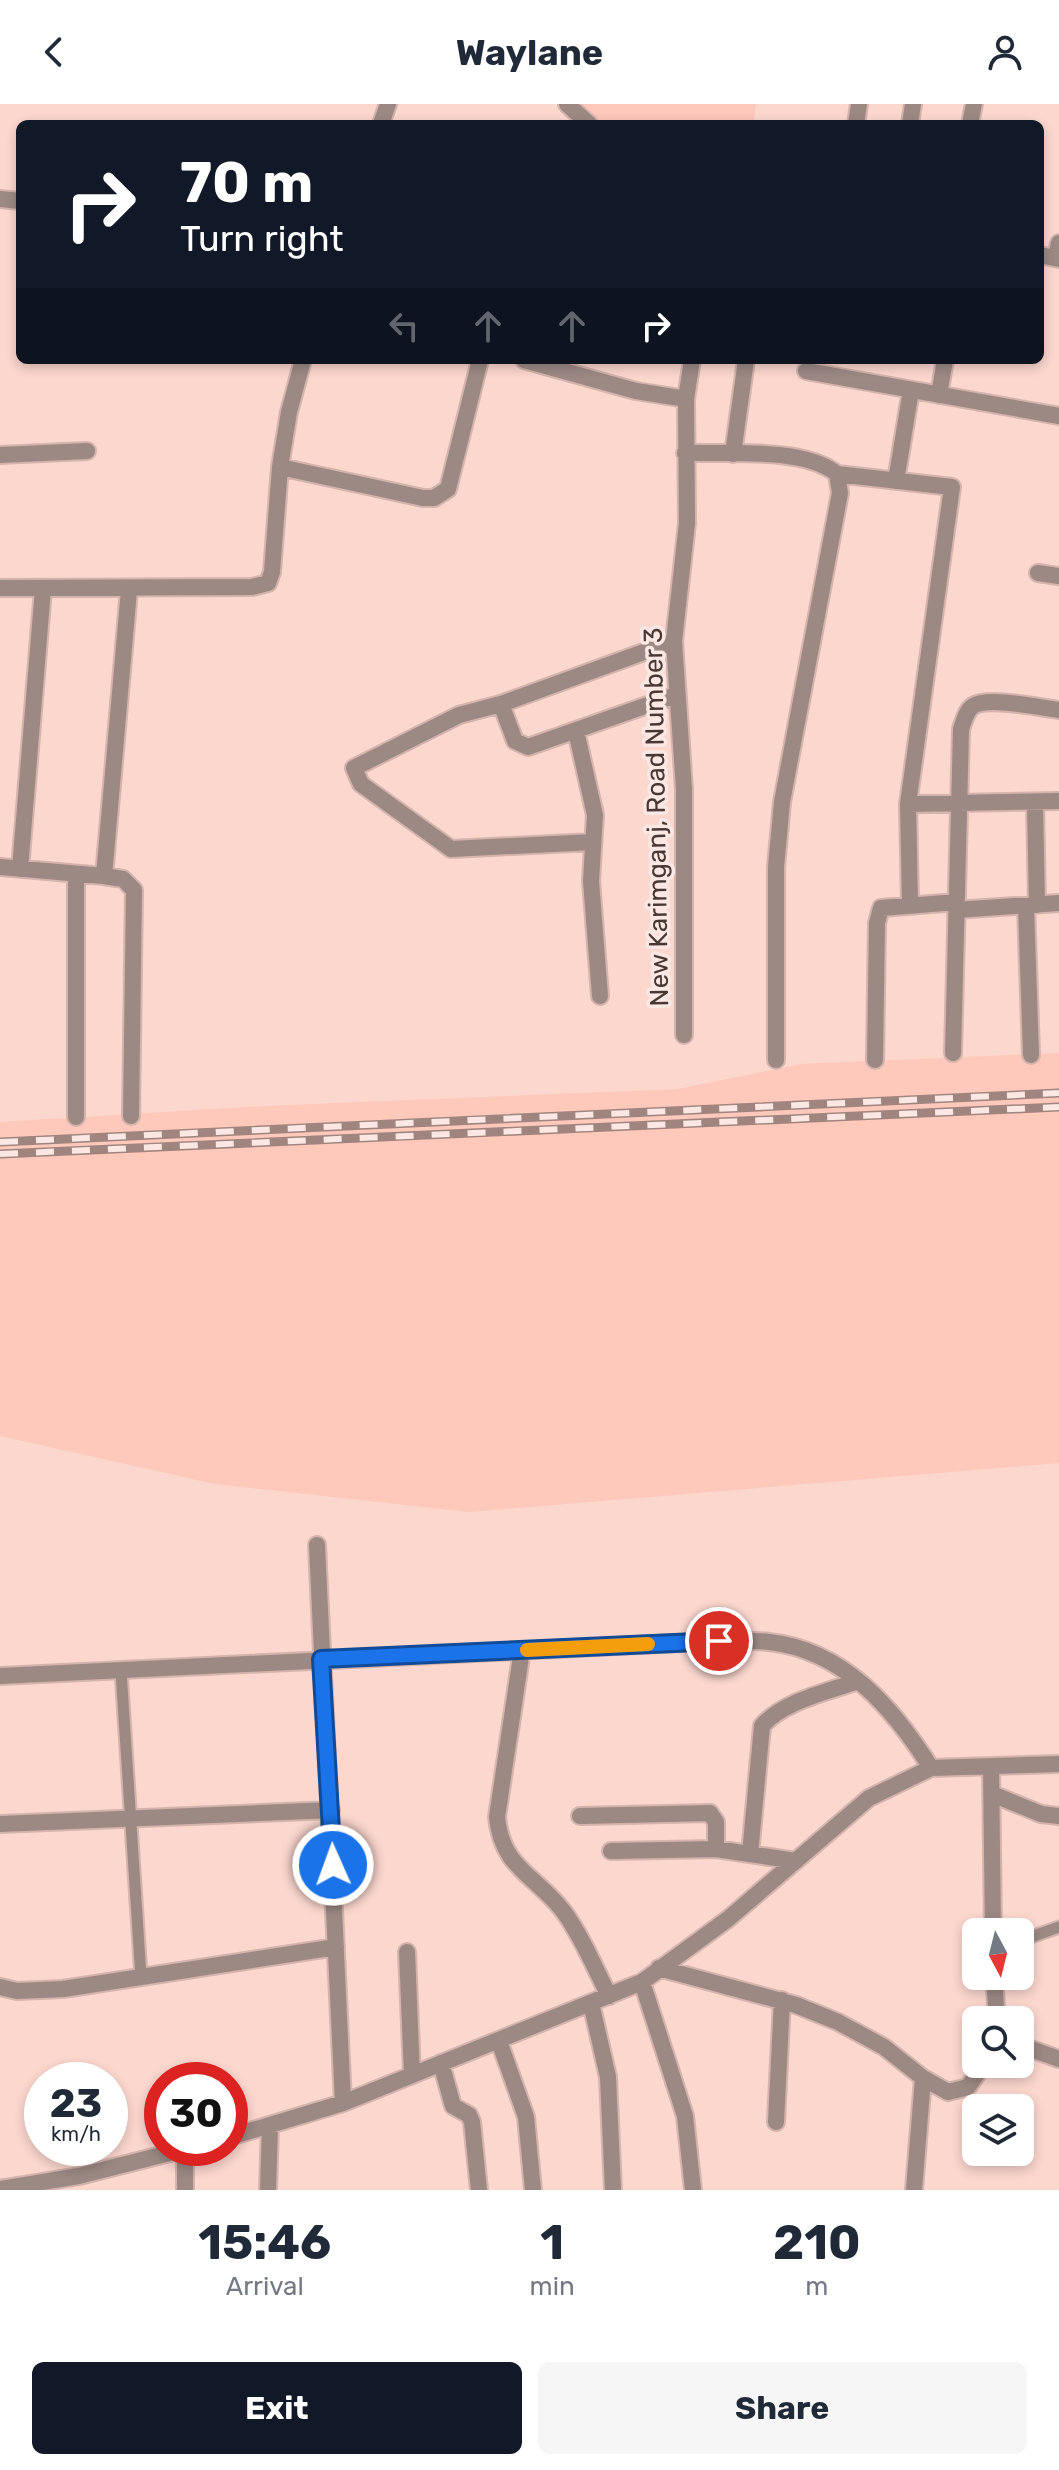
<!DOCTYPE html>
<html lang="en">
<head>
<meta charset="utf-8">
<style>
  body { margin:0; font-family:Rubik,sans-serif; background:#f6f6f7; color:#1f2937; height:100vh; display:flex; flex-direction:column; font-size:30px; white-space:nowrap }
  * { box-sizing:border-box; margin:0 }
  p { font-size:26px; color:#747a83 }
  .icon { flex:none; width:44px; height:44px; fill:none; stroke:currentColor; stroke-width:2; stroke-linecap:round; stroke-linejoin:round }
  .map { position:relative; height:2086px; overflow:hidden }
  .side { display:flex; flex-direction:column; background:#fff; flex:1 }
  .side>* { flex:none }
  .guide { position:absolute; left:16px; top:16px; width:1028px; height:244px; border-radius:12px; box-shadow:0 4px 12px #0003; background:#111827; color:#fff; overflow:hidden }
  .needle { width:52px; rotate:173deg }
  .controls { position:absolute; left:962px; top:1814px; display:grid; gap:16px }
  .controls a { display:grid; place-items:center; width:72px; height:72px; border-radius:12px; background:#fff; box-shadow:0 4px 12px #0003; font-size:40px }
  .speed { position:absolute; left:24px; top:1958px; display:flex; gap:16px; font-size:40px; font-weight:700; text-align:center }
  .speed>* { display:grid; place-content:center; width:104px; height:104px; border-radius:50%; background:#fff; box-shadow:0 4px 12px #0003; line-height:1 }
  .speed small { font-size:20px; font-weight:400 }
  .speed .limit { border:12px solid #d22; background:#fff; color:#111 }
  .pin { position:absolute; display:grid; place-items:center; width:68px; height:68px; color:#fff; margin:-34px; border:4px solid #fff; border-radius:50%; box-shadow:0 2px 8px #0007 }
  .me { position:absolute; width:88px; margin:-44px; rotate:358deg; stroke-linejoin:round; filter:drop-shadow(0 0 6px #0008) }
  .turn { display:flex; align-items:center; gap:28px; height:168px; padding:0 32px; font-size:36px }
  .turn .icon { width:104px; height:104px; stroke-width:2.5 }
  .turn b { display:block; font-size:56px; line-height:68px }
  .lanes { display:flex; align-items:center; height:76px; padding:0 32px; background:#0003; justify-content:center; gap:40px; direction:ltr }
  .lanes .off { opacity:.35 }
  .eta { display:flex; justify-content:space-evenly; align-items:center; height:136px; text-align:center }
  .eta b { font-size:48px; font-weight:700; line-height:56px }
  .action { display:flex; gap:16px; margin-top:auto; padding:16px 32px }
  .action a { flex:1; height:92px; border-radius:12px; background:#111827; color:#fff; font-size:32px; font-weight:700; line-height:92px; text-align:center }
  .action a+a { background:#f6f6f7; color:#1f2937 }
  header { display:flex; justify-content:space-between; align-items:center; height:104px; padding:0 32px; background:#fff; font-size:36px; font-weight:700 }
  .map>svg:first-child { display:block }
  .built { fill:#fec8bb }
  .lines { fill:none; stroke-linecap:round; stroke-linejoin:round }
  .service-casing { stroke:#d4b4ac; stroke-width:15 }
  .minor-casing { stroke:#d4b4ac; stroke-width:20 }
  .service { stroke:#9c8984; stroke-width:11 }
  .minor { stroke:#9c8984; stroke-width:16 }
  .rail-casing { stroke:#a0857f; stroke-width:9 }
  .rail { stroke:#fbe8e4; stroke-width:6; stroke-dasharray:18; stroke-linecap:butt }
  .route-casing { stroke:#114b97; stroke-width:20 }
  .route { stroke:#1a73e8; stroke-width:14 }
  .slow { stroke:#f59e0b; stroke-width:14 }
  .labels { text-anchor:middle; stroke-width:7; stroke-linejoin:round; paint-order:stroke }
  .street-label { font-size:26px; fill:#493733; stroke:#fbe8e4 }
</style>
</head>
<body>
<header><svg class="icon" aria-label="back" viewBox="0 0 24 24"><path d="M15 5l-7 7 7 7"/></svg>Waylane<svg class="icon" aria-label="person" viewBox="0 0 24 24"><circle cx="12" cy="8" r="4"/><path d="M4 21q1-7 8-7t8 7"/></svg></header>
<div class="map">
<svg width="1059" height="2086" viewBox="0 0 1059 2086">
  <rect width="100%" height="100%" fill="#fbd7ce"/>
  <path class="built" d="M573 0H756L754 20H594Z
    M1059 949V1359L468 1408 215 1380 0 1332V1018L265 1002 678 985 801 960Z"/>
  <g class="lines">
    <g class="service-casing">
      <path id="service" d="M121 1567 141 1873
        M1020 1837 1059 1823"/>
    </g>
    <g class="minor-casing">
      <path id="minor" d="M567 0 589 20
        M381 20 388 0
        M856 20 859 0
        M910 20 913 0
        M970 20 974 0
        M0 95 20 97
        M1040 151 1059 155
        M1056 154 1059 139
        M524 256 636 287 686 295
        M806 267 1059 312
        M939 291 945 256
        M685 349C727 350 805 343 837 370L840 389 782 698 776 763V956
        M733 350 746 256
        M0 351 87 347
        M280 363 423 394H434L448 385 480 256
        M837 370 952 383 908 700 910 800
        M896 377 911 286
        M1038 469 1059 472
        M0 484 252 483 268 479 272 468 280 363 289 308 303 256
        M129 486 104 772 123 775 134 786 131 1012
        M501 600 515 637 528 643 676 591
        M576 627 595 711 591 777 600 892
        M1035 698 1037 801
        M908 700 1059 697
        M593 738 451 745 361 680 354 664 459 611 501 600 674 537
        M0 763 104 772
        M20 765 43 485
        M76 770V1013
        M1026 802 1031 951
        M956 806 1059 799
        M684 931V685L674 537 687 419 686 295 692 256
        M953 949 961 625C964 617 966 607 973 602 989 592 1040 604 1059 606
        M875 956 877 819 881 804 957 798
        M317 1441 343 1999
        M522 1546 497 1713C502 1765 536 1771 564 1808 582 1833 595 1864 609 1892
        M0 1572 719 1537C736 1537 753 1536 769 1538 844 1546 894 1605 931 1664
        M991 1663 993 1828
        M992 1690 1041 1710 1059 1712
        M580 1712 710 1709 716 1718V1745
        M0 1720 331 1706
        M611 1747 716 1745 796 1757
        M750 1750 762 1622C783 1597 828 1588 858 1577
        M407 1848 412 1971
        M659 1864 796 1901 838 1918 884 1943 923 1974 948 1988 968 1983 984 1960
        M994 1872 997 1916
        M642 1878 685 2012 693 2086
        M0 1883 17 1887 63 1885 336 1843
        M591 1899 608 1973 613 2086
        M499 1937 526 2013 533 2086
        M1020 1941 1059 1955
        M441 1959 453 2002 469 2011 472 2018 479 2086
        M776 2018 782 1896
        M230 2033 343 1999 642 1878 728 1815 869 1694 931 1664 1059 1660
        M185 2045V2086
        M0 2085 79 2072 189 2044
        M268 2086 270 2022
        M914 2086 923 1974"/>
    </g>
    <use href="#service" class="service"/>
    <use href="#minor" class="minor"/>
    <g class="rail-casing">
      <path id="rail" d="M0 1038 1059 989
        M0 1050 1059 1003"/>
    </g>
    <use href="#rail" class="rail"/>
  </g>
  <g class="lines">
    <g class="route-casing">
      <path id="route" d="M333 1761 321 1555 719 1537"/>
    </g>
    <use href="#route" class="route"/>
    <path class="slow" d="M527 1546 648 1540"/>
  </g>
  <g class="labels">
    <g class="street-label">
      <text transform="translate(656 713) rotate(-91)" y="9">New Karimganj, Road Number 3</text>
    </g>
  </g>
</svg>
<div class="controls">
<a><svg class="needle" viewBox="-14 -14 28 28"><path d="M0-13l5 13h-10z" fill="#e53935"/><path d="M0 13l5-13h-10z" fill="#747a83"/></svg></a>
<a><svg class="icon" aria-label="search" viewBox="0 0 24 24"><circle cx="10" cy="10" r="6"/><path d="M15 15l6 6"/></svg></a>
<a><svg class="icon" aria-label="layers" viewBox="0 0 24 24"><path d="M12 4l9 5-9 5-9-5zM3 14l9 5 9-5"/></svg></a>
</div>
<div class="speed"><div>23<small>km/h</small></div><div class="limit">30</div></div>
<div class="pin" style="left:719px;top:1537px;background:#d93025"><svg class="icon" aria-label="arrive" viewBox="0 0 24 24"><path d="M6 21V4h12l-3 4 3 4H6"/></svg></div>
<svg class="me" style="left:333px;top:1761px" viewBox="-20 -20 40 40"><circle r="17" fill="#1a73e8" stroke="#fff" stroke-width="3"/><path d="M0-11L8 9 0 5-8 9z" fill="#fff"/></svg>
<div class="guide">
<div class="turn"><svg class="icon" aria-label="right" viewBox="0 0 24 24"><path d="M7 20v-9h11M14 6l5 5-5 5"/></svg><div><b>70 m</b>Turn right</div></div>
<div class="lanes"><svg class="icon off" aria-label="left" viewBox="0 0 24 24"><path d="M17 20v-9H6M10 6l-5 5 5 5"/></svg><svg class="icon off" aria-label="ahead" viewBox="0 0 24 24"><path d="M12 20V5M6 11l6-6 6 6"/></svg><svg class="icon off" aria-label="ahead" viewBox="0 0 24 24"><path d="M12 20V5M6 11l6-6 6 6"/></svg><svg class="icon" aria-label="right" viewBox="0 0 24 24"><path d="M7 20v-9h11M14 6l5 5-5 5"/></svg></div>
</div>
</div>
<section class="side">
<div class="eta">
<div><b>15:46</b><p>Arrival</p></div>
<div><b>1</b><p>min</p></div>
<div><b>210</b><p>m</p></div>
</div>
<div class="action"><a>Exit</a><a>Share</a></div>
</section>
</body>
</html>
